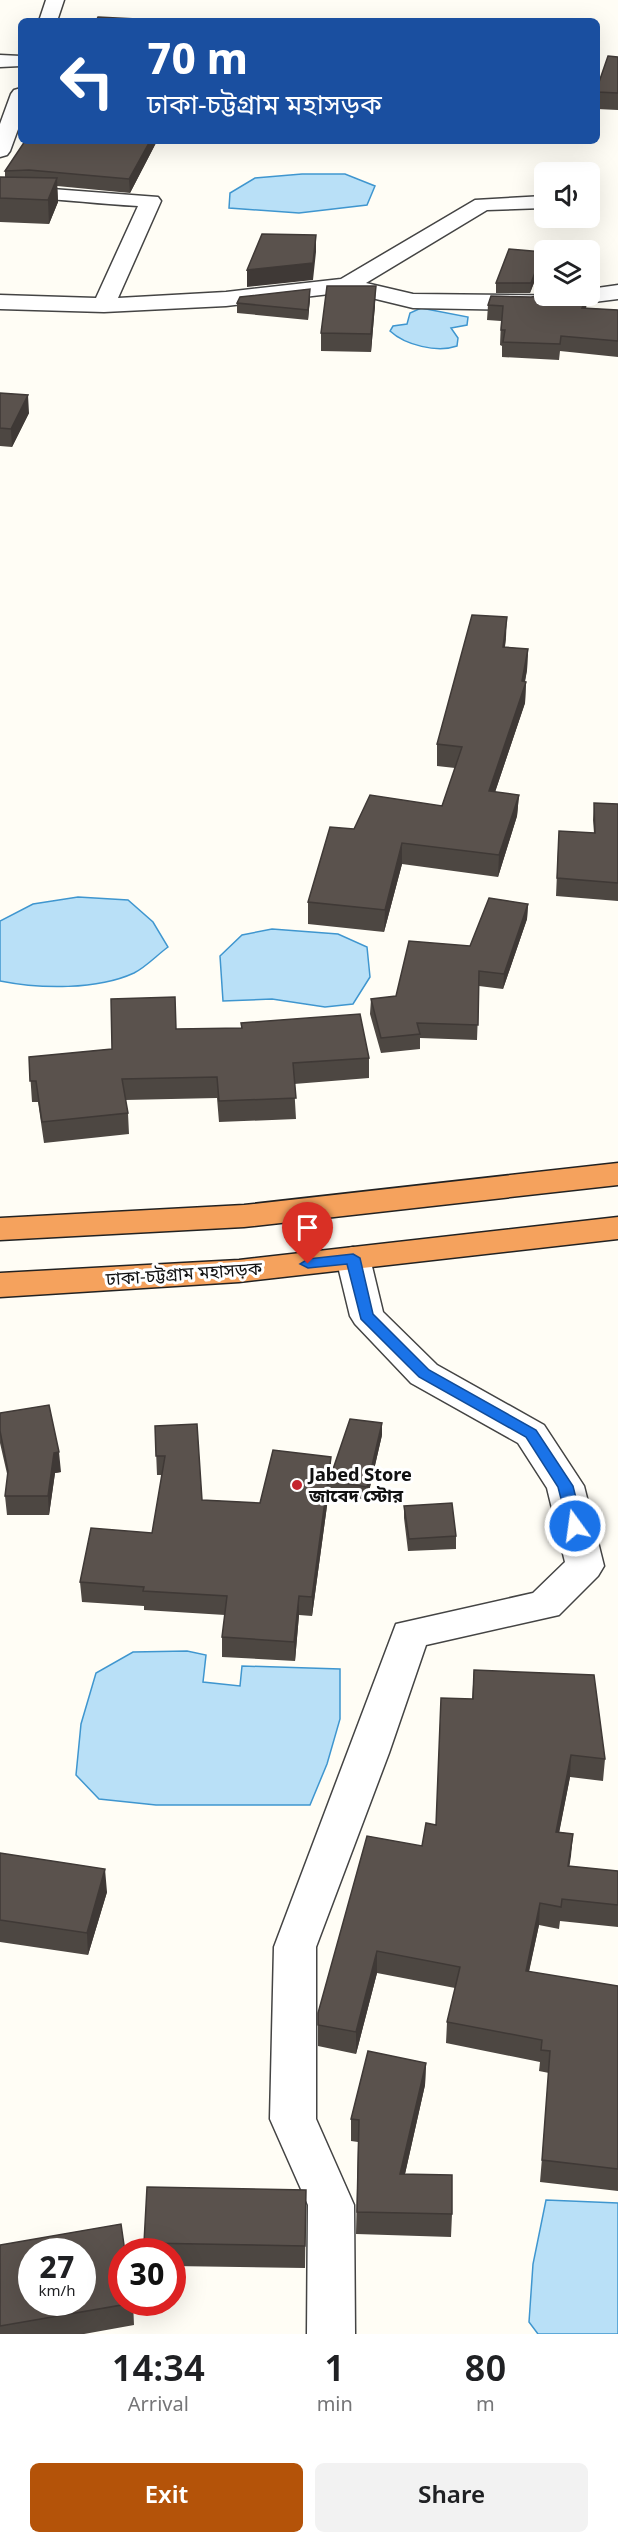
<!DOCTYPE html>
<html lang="en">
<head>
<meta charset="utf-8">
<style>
  body { margin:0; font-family:Georgia,"Noto Sans Bengali",serif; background:#f2f2f2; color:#202124; height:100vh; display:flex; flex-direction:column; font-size:22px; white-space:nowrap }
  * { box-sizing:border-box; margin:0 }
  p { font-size:20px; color:#757577 }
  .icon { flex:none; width:33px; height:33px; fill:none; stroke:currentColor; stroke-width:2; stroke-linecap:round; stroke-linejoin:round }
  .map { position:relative; height:2334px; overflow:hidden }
  .panel { display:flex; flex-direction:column; background:#fff; flex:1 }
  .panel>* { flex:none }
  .top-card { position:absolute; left:18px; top:18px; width:582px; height:126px; border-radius:9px; box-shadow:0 6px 24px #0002; background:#1a4fa0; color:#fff; overflow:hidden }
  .fabs { position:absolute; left:534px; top:162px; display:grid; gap:12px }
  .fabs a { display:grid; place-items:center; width:66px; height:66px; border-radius:9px; background:#fff; box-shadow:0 6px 24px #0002; font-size:30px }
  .speed { position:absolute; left:18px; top:2238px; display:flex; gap:12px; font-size:30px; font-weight:700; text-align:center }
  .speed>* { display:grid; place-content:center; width:78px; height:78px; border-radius:50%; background:#fff; box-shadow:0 6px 24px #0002; line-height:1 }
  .speed small { font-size:15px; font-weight:400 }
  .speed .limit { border:9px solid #d22; background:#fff; color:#111 }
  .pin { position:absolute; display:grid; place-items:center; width:51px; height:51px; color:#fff; margin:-62px -26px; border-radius:50% 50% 50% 0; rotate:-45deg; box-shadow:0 0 6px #0007 }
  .pin .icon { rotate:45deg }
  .me { position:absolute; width:66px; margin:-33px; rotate:346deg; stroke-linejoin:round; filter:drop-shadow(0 0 4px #0008) }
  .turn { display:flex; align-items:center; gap:21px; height:126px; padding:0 30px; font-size:27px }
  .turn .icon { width:78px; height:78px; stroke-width:2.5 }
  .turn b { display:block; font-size:42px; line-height:51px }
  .eta { display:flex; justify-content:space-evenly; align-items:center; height:102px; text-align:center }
  .eta b { font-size:36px; font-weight:600; line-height:42px }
  .cta { display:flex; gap:12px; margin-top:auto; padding:12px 30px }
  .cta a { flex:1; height:69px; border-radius:9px; background:#b45309; color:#fff; font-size:24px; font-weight:600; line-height:69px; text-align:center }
  .cta a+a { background:#f2f2f2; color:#202124 }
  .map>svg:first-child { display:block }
  .water { fill:#b9e0f7; stroke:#3f96cf; stroke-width:1.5 }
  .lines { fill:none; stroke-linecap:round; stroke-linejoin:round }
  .street-casing { stroke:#444; stroke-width:3 }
  .highway-casing { stroke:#222; stroke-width:3 }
  .street { fill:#fff; fill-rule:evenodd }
  .highway { fill:#f5a25d; fill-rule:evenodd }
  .wall { fill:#4d4742 }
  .shaded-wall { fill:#3f3936 }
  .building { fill:#5a524d; stroke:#3f3936; stroke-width:1.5; fill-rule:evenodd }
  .route { fill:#1a73e8; stroke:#114b97; stroke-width:1.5 }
  .poi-dot { fill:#c4262e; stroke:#fff; stroke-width:2 }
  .labels { text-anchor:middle; stroke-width:6; stroke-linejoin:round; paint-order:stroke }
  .street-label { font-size:18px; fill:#111; stroke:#fff }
  .poi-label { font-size:18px; font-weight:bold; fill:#111; stroke:#fff; text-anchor:start }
</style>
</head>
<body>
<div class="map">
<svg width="618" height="2334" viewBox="0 0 618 2334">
  <rect width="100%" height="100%" fill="#fffdf5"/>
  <path class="water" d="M302 174H345L375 186 367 205 299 213 229 208 230 193 255 178Z
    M421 308 468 317 467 325 451 328 458 338 457 346C437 353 405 345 390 331L393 326 407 324 410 313Z
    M78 897 128 900 153 922 168 947C157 955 146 967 134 973 97 990 40 989 0 981V921L33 904Z
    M272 929 338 934 367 947 370 977 353 1004 325 1007 272 999 223 1001 220 956 242 935Z
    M187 1651 206 1655 203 1682 240 1686 242 1666 340 1669V1719L327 1764 310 1805H156L99 1799 76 1775 81 1724 96 1673 133 1652Z
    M546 2200 618 2203V2334H538L529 2322 533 2264Z"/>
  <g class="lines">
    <g class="street-casing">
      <path id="street" d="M46 0H64L57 21H39Z
        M0 55 21 56V66L0 67Z
        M21 88V121L10 151 7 155 0 157V124L11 94 14 90Z
        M29 185 52 189 158 197 161 201 118 298 226 292 341 279 475 200 544 196V208L487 210 366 283 413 294 590 296V289L618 285V299L530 310 413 308 347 292 226 306 104 312 0 309V295L96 298 138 206C93 204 45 196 0 199V187Z
        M353 1247 365 1250 370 1258 383 1312 437 1365 544 1425 584 1486 604 1566 598 1576 559 1615 426 1645 389 1753 316 1947V2119L354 2205 355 2334H307L308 2205 270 2119 274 1947 396 1624 533 1593 565 1562 547 1488 518 1443 411 1383 355 1324 350 1316 336 1258 341 1250Z"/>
    </g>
    <g class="highway-casing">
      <path id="highway" d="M618 1163V1185L244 1227 0 1240V1218L244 1205Z
        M618 1217V1239L239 1282 0 1297V1273L239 1260Z"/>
    </g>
    <use href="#street" class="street"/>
    <use href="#highway" class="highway"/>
  </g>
  <path class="wall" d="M618 57V110L597 109V88Z
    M157 141 130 193 57 186 58 202 49 224 0 222V177H5V171Z
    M543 252 542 262 530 293H496V283Z
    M587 296 586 308 618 310V357L560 351 559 360 502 357V346L500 345 501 321 487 320 488 305 531 297Z
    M310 298 308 320 237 313V303Z
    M375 305 371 352 321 351V333Z
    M0 393 29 413 12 447 0 446Z
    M506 637 505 647 528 649 527 670 525 682H526L525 703 495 792 519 795 517 816 498 877 402 864 384 932 308 924V902L354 829 442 806 455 768 437 766V744Z
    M594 803 618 804V901L556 896 558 849 594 833 593 820Z
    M528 904 527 919 503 989 479 986 477 1040 420 1038V1049L381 1053 370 1014 371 999 396 996 470 946Z
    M241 1023 369 1058V1078L294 1084 296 1119 219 1122 217 1098 125 1100 128 1113 129 1134 44 1143 38 1102H32L29 1057 112 1049 176 1029 241 1028Z
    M0 1413 61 1472 55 1473 49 1515H7L5 1496 8 1478 0 1443Z
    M155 1426 202 1500 260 1503 331 1475 382 1435 367 1500 329 1493V1491L312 1616 299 1615 295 1661 222 1657V1637L225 1615 144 1610V1606L82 1602 80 1582 152 1533 162 1475H157Z
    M404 1506 456 1536V1549L408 1551 404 1518Z
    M474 1670 605 1759 603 1781 570 1777 559 1832 573 1834 569 1866 618 1871V1927L560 1921 559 1929 539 1925 529 1972 618 1986V2191L540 2182 549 2073 539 2071 540 2062 446 2043 447 2022 455 1988 377 1973 356 2054 318 2046V2013L436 1825 472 1699Z
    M0 1853 107 1892 88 1955 0 1942Z
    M426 2063 425 2085 405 2174 452 2214 451 2237 356 2234 358 2142 351 2141V2119Z
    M306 2190 305 2268 172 2266V2252H144V2243Z
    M0 2245 133 2302 134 2325 84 2334H0Z"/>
  <path class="shaded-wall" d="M150 141H157L130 193 129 179Z
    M57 178 58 202 49 224 48 200Z
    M316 235V252L313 280 247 287V270Z
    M543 252 542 262 530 293 531 283Z
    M376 286 375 305 371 352V334Z
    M310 289V298L308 320V310Z
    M587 296 586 310 582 308Z
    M28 395 29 413 12 447 11 429Z
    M507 617 506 637 502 668 503 647Z
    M528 649 527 670 523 690 526 682 525 703 488 813 489 791 522 681Z
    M519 795 517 816 498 877 499 855Z
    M402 843V864L384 932 385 910Z
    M528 904 527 919 503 989 504 974Z
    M382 1423V1435L367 1500V1487Z
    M59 1452 61 1472 55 1473 49 1515 48 1496 54 1453Z
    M331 1457V1476L329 1481V1491L312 1616V1597Z
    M299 1596V1615L295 1661 294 1642Z
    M571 1755 570 1777 555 1854 556 1832Z
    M573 1834 571 1856 566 1888 568 1866Z
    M105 1869 107 1892 88 1955 87 1933Z
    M540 1903 539 1925 524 1993 526 1971Z
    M377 1951V1973L356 2054V2032Z
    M426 2063 425 2085 400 2196V2174Z"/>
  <path class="building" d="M98 17 136 19 135 21H96Z
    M608 56 618 57V93L597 92V88Z
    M25 141H150L129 179 29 170 5 171Z
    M0 177 57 178 48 200 0 198Z
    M262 234 316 235 313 263 247 270Z
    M509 249 543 252 531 283H496Z
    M327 286H376L371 334 321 333Z
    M310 289 308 310 237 303 240 297Z
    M544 295 587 296 582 308 618 310V341L561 336 560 344 503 342 505 330H501L503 306 488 305 491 296 531 297Z
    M0 393 28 395 11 429 0 428Z
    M472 615 507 617 503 647 528 649 522 681 526 682 489 791 519 795 499 855 402 843 385 910 308 902 330 827 354 829 370 795 442 806 462 747 437 744Z
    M594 803 618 804V883L557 878 559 831 595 833Z
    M489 898 528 904 504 974 479 971 478 1025 417 1023 420 1034 381 1038 371 999 396 996 409 941 470 946Z
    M175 997 176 1029 242 1028 241 1023 360 1014 369 1058 293 1063 296 1098 219 1101 217 1077 122 1079 128 1113 42 1122 36 1081H30L29 1057 112 1049 111 999Z
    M49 1405 59 1452 54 1453 48 1496H5L8 1471 0 1431V1413Z
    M350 1419 382 1423 367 1487 329 1481Z
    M197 1424 202 1500 260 1503 273 1450 331 1457 312 1597 299 1596 294 1642 222 1637 227 1596 143 1591 144 1587 80 1582 91 1528 152 1533 165 1456H156L155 1426Z
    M452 1503 456 1536 409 1539 404 1506Z
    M474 1670 594 1675 605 1759 571 1755 556 1832 573 1834 568 1866 618 1871V1905L562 1899 561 1907 540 1903 526 1971 618 1986V2169L542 2160 550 2051 541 2050 542 2040 447 2022 460 1967 377 1951 356 2032 318 2025V2013L367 1836 422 1846 426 1823 436 1825 441 1698 473 1699Z
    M0 1853 105 1869 87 1933 0 1920Z
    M368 2051 426 2063 400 2174 452 2175V2214L357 2212 359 2120 351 2119Z
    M147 2187 306 2190 305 2246 144 2243Z
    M121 2224 125 2252H122V2302H133V2303L0 2326V2245ZM32 2252H82V2302H32Z"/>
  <path class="route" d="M353 1254 360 1258 373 1314 429 1370 536 1430 573 1486 583 1526 580 1530H569L558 1487 526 1437 419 1377 361 1319 347 1264 308 1268 300 1264 308 1259Z"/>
  <circle class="poi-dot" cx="297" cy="1485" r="6"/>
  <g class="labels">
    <g class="street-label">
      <text transform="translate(184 1274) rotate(-4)" y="6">ঢাকা-চট্টগ্রাম মহাসড়ক</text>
    </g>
    <g class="poi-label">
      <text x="309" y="1481">Jabed Store<tspan x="309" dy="21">জাবেদ স্টোর</tspan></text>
    </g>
  </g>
</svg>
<div class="fabs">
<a><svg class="icon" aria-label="sound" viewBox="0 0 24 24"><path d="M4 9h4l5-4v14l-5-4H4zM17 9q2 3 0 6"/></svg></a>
<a><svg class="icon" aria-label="layers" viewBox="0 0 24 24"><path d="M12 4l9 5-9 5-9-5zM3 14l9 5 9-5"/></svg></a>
</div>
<div class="speed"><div>27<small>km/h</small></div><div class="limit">30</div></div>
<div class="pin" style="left:308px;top:1264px;background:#d93025"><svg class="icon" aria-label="arrive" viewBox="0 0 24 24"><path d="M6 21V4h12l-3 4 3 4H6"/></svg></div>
<svg class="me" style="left:575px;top:1526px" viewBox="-20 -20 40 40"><circle r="17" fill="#1a73e8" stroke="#fff" stroke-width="3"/><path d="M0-11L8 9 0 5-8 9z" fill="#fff"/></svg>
<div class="top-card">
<div class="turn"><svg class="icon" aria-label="left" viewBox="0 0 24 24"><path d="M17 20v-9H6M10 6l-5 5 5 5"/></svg><div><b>70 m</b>ঢাকা-চট্টগ্রাম মহাসড়ক</div></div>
</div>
</div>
<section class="panel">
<div class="eta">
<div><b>14:34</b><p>Arrival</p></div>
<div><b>1</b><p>min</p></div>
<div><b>80</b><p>m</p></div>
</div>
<div class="cta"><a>Exit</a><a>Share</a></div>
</section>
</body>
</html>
